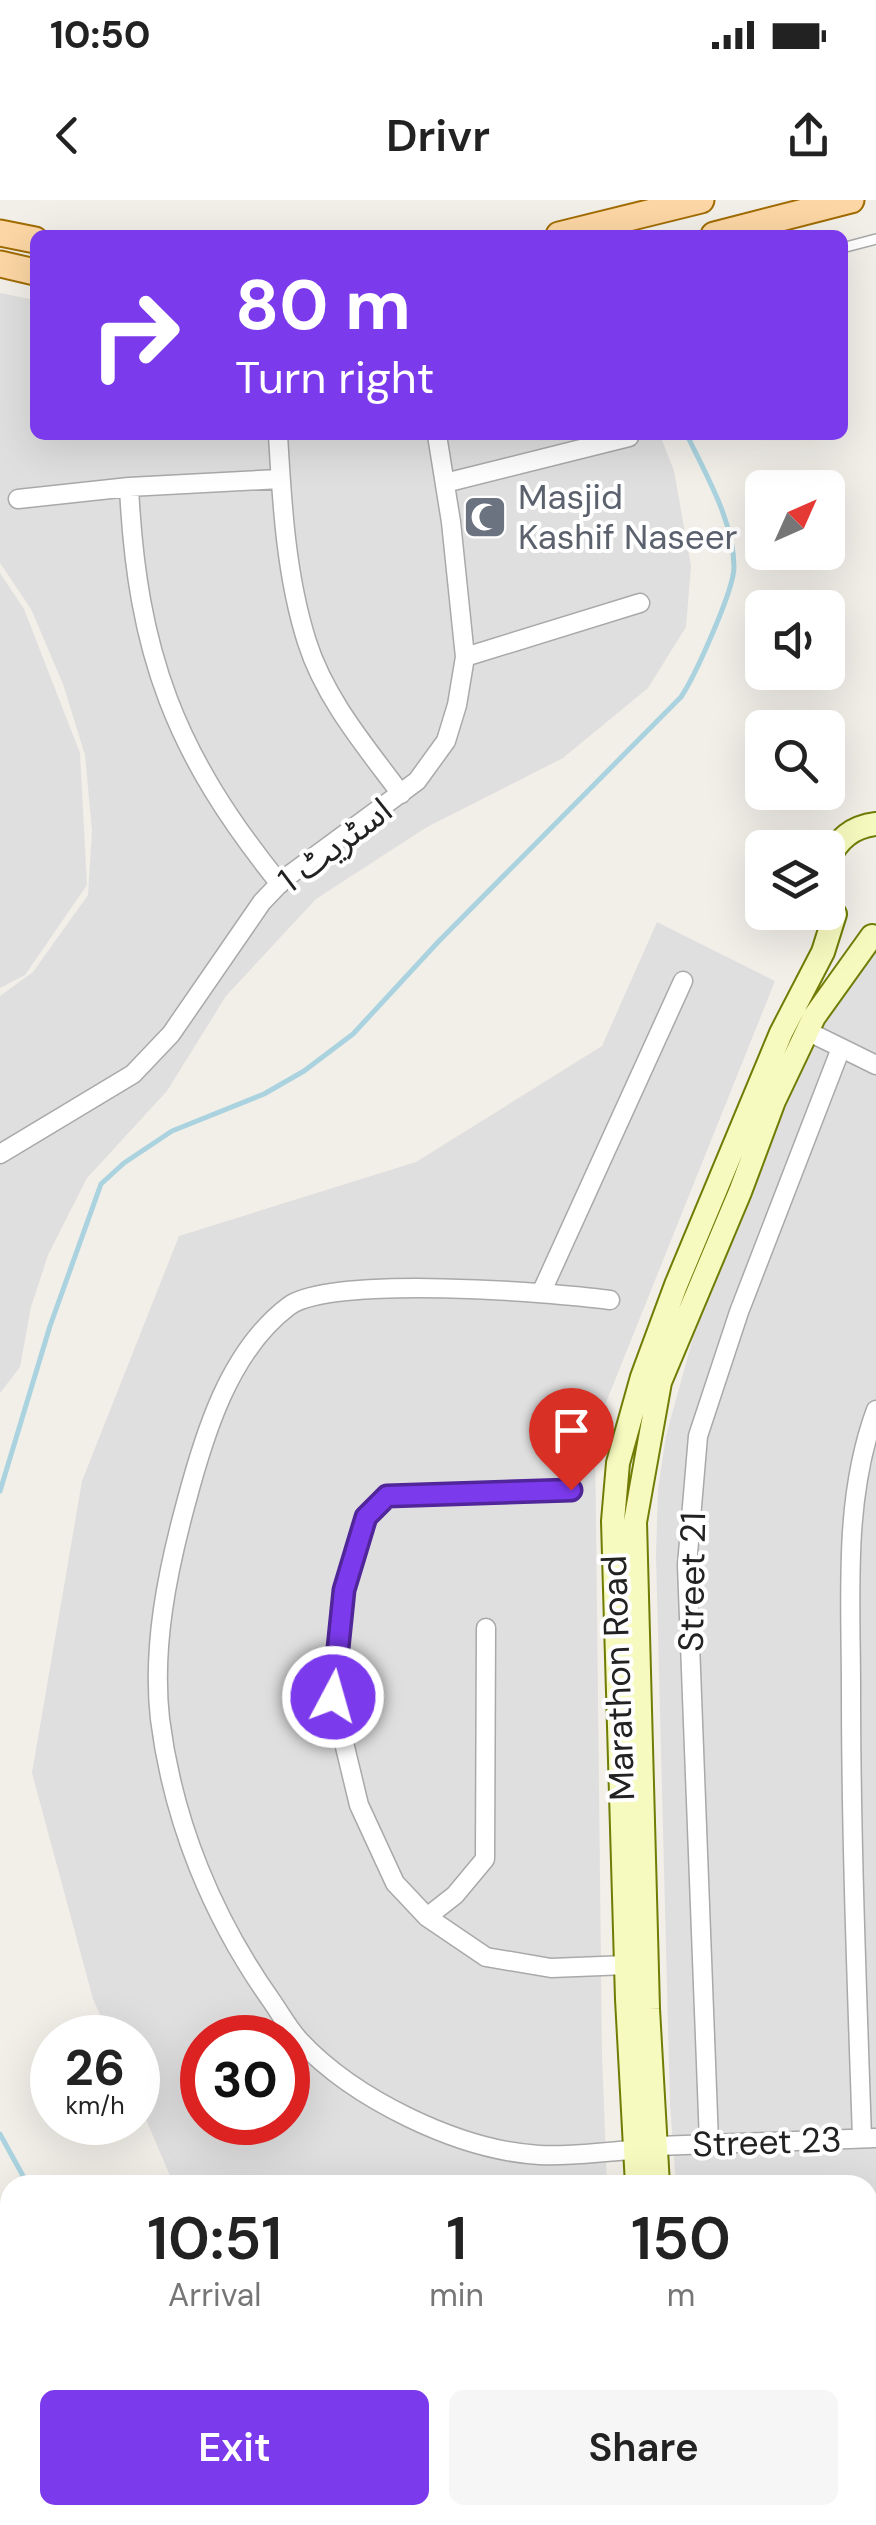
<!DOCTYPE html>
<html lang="en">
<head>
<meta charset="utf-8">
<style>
  body { margin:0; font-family:"DM Sans","Noto Sans Arabic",sans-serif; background:#f6f6f6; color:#222; height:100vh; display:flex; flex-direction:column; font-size:38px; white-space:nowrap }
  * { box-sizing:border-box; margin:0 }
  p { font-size:32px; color:#767676 }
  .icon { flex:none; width:55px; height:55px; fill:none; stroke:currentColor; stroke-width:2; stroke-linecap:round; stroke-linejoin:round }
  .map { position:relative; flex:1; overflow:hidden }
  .side { position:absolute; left:0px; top:1975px; width:878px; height:350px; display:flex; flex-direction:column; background:#fff; border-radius:30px 30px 0 0; box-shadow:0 10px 40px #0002 }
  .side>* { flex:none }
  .banner { position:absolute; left:30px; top:30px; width:818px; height:210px; border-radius:15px; box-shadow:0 10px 40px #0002; background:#7c3aed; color:#fff; overflow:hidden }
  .needle { width:65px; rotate:45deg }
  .buttons { position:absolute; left:745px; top:270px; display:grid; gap:20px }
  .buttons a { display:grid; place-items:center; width:100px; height:100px; border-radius:15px; background:#fff; box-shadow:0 10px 40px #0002; font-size:50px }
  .speed { position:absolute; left:30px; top:1815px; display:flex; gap:20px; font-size:50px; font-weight:700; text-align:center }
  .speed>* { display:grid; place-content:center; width:130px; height:130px; border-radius:50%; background:#fff; box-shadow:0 10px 40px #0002; line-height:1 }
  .speed small { font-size:25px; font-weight:400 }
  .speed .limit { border:15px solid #d22; background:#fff; color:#111 }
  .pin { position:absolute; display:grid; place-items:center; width:85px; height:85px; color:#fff; margin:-102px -42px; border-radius:50% 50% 50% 0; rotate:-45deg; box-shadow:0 0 10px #0007 }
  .pin .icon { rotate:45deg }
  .me { position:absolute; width:110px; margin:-55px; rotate:6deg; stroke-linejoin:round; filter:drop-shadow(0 0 8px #0008) }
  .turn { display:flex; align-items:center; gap:35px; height:210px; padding:0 40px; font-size:45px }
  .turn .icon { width:130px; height:130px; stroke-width:2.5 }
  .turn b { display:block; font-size:70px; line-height:85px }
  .eta { display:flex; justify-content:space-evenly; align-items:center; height:170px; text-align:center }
  .eta b { font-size:60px; font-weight:600; line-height:70px }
  .primary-button { display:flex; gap:20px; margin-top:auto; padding:20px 40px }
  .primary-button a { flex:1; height:115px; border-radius:15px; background:#7c3aed; color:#fff; font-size:40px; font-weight:600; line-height:115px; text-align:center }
  .primary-button a+a { background:#f6f6f6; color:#222 }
  .status { display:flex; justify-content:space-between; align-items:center; height:70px; padding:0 50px; background:#fff; direction:ltr }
  .status svg { height:28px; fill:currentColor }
  header { display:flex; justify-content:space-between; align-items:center; height:130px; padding:0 40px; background:#fff; font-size:45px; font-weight:600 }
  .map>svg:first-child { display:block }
  .residential { fill:#e0dfdf; fill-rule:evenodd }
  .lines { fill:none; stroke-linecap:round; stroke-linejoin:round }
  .stream { stroke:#aad3df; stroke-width:5 }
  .service-casing { stroke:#a9a9a9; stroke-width:12 }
  .minor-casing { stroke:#a9a9a9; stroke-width:21 }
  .secondary-casing { stroke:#707d05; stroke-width:26 }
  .primary-casing { stroke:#a06b00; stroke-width:29 }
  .service { stroke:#fff; stroke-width:9 }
  .minor { stroke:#fff; stroke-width:18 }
  .secondary { stroke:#f7fabf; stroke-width:22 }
  .primary { stroke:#fcd6a4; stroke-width:25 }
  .route-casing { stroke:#51269a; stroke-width:25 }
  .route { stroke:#7c3aed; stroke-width:18 }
  .labels { text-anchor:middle; stroke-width:8; stroke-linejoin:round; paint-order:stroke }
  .worship-label { font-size:35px; fill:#5b616d; stroke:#fff; text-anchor:start }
  .street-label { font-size:35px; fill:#222; stroke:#fff }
</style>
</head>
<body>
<div class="status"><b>10:50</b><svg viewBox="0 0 49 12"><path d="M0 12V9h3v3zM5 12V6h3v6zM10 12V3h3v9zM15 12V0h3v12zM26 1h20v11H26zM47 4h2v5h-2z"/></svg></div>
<header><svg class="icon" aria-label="back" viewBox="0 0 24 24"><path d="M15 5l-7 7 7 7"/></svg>Drivr<svg class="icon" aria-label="share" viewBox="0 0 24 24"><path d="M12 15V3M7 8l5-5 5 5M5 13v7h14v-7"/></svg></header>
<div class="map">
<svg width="876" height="2325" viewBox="0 0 876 2325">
  <rect width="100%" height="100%" fill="#f2efe9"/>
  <path class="residential" d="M0 93 35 100V235H660L674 271 691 366 686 427 648 488 563 558 427 627 316 699 226 796 167 891 87 978 48 1055 31 1107 20 1167 0 1193V796L33 772 88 695 92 631 85 555 63 484 31 409 0 363Z
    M0 373 24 409 80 553 87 685 25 775 0 788Z
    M657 722 775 781 595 1230 602 1855 607 1985H174L138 1901V1838L110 1837 93 1799 32 1573 82 1281 179 1036 416 962 602 846ZM202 1838H288V1922H202Z
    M876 753V2325H675V2315H868V1985H676L670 1904 656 1355 658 1289 666 1236 695 1130 801 869 825 820 859 765Z
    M312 2315H619V2325H312Z"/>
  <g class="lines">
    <path class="stream" d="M0 1291 50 1126 101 984 124 963 172 931 264 894 304 871 353 834 439 741 681 497C695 476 734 390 734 367 734 322 706 275 687 235
      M0 1934 28 1985
      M172 2315 174 2325"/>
    <g class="service-casing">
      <path id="service" d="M842 48 876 39"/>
    </g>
    <g class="minor-casing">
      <path id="minor" d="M278 235C282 304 286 376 307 442 325 499 366 547 401 594
        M445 283 629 237
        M129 287C137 454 175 554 280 684
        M18 299 129 287 280 279
        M465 457 640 403
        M807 831 876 865
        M0 954 133 874 171 834 262 702 284 679 417 581 446 541 457 505 465 457 451 322 437 235
        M542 1091 683 781
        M610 1100C551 1092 332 1075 289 1106 229 1151 204 1235 186 1303 167 1373 152 1447 160 1519 173 1622 213 1719 273 1803 281 1815 289 1829 299 1840 354 1899 458 1950 539 1955 571 1957 605 1951 637 1950
        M571 1290 387 1297 366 1317 344 1390 333 1497 359 1605 395 1683 427 1717 486 1757 551 1768 627 1765
        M427 1717 455 1695 485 1659 486 1428
        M862 1938C857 1788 851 1639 851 1489 851 1395 843 1299 876 1210
        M709 1942 687 1365 698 1236 739 1112 841 848
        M658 1946 876 1938
        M868 2308 875 2156
        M467 2315 469 2325
        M698 2325 699 2315
        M867 2325V2315"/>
    </g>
    <g class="secondary-casing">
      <path id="secondary" d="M828 660C838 639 852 627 876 624
        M637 1985 627 1799 613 1321 618 1263 642 1177 676 1085 781 833 823 752 835 714
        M658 1985 648 1809 635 1322 660 1182 740 992 774 901 814 817 872 736
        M640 2325V2315
        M659 2325V2315"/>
    </g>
    <g class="primary-casing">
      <path id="primary" d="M0 33 35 40
        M559 35 701 0
        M714 35 851 0
        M0 64 35 72"/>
    </g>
    <use href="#service" class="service"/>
    <use href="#minor" class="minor"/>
    <use href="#secondary" class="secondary"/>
    <use href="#primary" class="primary"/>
  </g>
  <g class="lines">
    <g class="route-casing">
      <path id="route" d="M333 1497 344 1390 366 1317 387 1296 571 1290"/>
    </g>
    <use href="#route" class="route"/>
  </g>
  <defs>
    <g id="mosque-square" transform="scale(2.25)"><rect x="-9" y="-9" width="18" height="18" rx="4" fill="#6b7280" stroke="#fff"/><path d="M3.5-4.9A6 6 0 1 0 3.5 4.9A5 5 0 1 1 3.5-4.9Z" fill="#fff"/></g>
  </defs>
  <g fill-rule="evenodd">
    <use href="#mosque-square" x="485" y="317"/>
  </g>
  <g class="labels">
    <g class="worship-label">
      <text x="518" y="309">Masjid<tspan x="518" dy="40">Kashif Naseer</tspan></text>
    </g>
    <g class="street-label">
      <text transform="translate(335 645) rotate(-37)" y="12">اسٹریٹ 1</text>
      <text transform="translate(692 1382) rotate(-89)" y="12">Street 21</text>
      <text transform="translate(618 1478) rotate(-92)" y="12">Marathon Road</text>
      <text transform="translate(767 1942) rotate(-2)" y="12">Street 23</text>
    </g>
  </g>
</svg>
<div class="buttons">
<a><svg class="needle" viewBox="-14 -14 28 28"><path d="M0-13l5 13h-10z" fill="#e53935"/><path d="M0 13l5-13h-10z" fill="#767676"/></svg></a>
<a><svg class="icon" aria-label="sound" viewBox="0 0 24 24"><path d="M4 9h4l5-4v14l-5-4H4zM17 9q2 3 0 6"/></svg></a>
<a><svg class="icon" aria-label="search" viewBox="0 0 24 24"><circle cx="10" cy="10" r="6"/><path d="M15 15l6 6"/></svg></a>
<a><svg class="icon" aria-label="layers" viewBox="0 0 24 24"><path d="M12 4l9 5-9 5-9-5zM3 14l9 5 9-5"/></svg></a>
</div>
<div class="speed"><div>26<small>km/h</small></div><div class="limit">30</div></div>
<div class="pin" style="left:571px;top:1290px;background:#d93025"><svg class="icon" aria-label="arrive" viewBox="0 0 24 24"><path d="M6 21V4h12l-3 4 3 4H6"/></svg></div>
<svg class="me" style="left:333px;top:1497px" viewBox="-20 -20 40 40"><circle r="17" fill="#7c3aed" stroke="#fff" stroke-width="3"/><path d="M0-11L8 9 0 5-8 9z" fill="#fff"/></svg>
<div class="banner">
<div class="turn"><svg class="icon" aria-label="right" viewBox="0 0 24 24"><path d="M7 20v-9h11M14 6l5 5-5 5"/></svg><div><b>80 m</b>Turn right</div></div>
</div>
<section class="side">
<div class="eta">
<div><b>10:51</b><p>Arrival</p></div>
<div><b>1</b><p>min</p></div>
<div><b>150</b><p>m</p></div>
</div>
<div class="primary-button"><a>Exit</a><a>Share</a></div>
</section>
</div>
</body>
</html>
